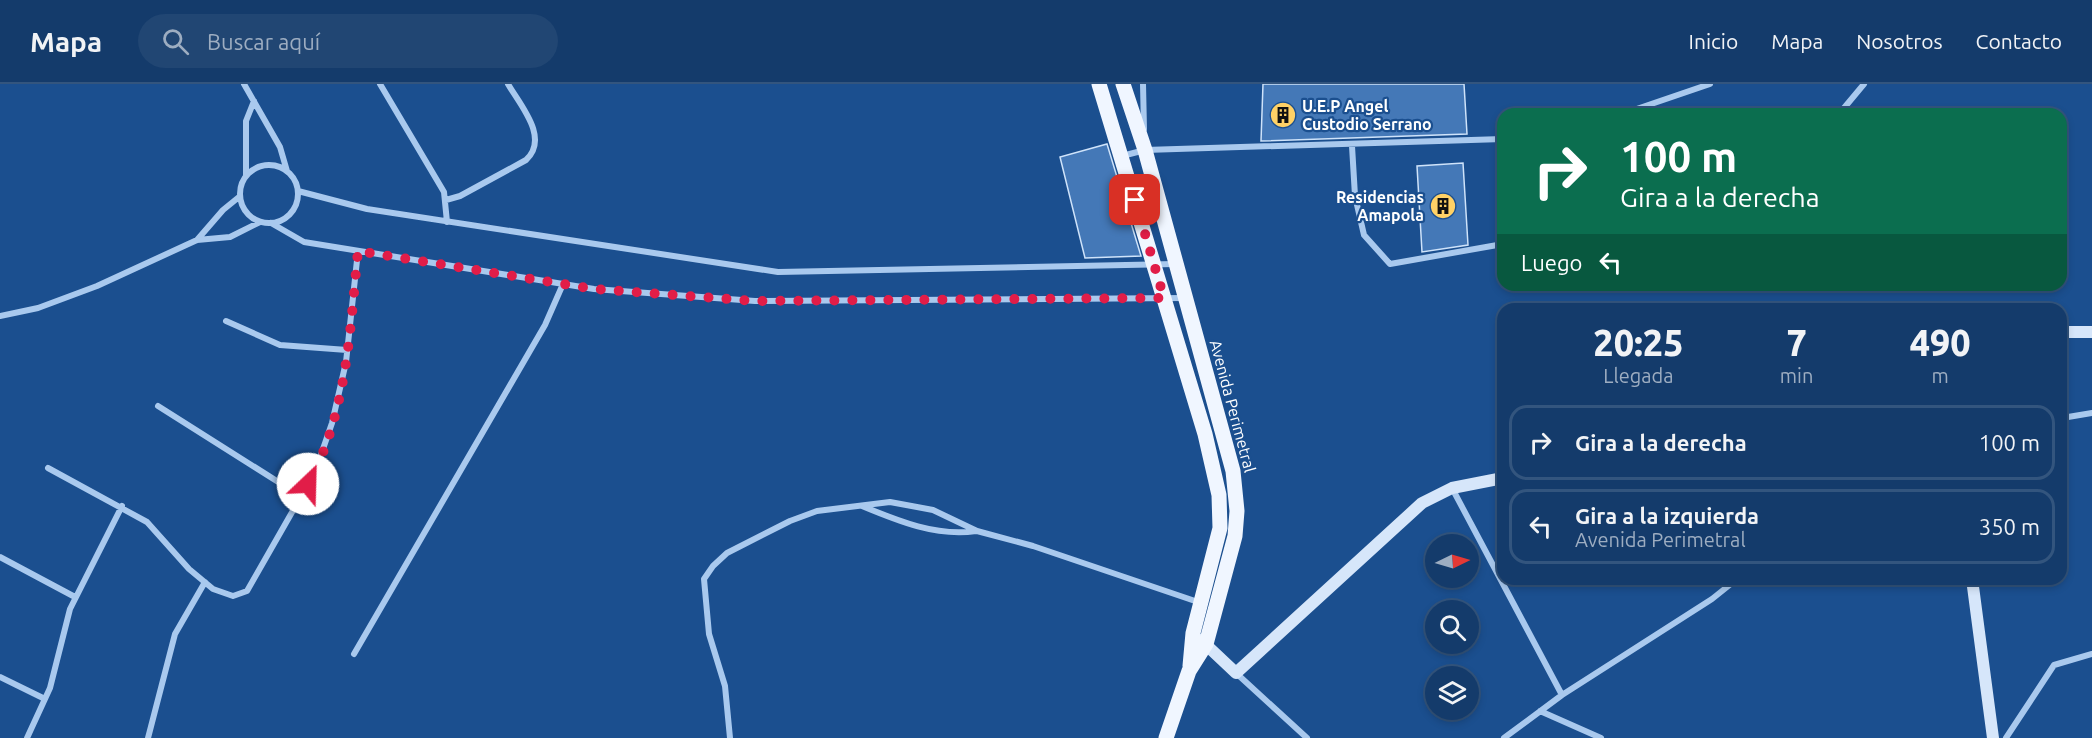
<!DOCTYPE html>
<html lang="es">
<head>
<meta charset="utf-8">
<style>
  body { margin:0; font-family:Ubuntu,sans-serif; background:#214673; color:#f1f3f6; height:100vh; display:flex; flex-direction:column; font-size:22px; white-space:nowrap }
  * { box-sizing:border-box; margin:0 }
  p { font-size:20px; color:#9dadc1 }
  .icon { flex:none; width:33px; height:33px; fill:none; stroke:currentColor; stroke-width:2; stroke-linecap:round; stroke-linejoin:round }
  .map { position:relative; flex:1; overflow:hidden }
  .sheet { position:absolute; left:1497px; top:219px; width:570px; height:282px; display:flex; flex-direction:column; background:#143b6b; border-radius:18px; box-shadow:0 3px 9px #0003,0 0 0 2px #33557e }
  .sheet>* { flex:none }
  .guide { position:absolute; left:1497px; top:24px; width:570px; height:183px; border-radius:18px; box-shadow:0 3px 9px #0003,0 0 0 2px #33557e; background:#0b6e4f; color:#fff; overflow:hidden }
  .needle { width:39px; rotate:85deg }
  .controls { position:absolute; left:1425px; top:450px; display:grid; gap:12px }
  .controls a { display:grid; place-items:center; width:54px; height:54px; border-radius:50%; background:#143b6b; box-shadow:0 3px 9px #0003,0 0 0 2px #33557e; font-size:30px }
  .pin { position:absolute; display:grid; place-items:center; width:51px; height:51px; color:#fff; margin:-26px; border-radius:12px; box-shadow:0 3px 9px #0006 }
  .me { position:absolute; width:66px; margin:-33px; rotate:24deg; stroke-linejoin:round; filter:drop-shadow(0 0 4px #0008) }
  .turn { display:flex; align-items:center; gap:21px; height:126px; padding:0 24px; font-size:27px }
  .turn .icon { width:78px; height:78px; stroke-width:2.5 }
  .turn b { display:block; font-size:42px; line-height:51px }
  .then { display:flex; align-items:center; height:57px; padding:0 24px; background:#0003; gap:12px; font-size:22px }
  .eta { display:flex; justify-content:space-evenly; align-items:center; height:102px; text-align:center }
  .eta b { font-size:36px; font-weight:800; line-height:42px }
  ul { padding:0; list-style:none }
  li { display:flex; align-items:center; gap:18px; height:75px; margin:0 12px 9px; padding:0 12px; border:3px solid #33557e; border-radius:18px }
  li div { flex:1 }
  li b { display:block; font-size:22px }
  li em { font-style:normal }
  header { display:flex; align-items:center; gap:36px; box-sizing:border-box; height:84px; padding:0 30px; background:#143b6b; border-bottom:2px solid #33557e }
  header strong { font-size:28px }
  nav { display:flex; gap:33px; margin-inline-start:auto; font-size:21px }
  .search { width:420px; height:54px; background:#214673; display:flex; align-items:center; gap:15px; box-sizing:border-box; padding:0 21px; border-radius:33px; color:#9dadc1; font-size:22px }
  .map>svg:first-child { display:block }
  .building { fill:#4478b7; stroke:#cfe3fa; stroke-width:1.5 }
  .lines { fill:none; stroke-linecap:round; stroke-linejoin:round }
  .street { stroke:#a9c9ee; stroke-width:6 }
  .secondary { stroke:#d6e6fa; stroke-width:12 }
  .primary { stroke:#f0f6ff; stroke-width:15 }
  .route { stroke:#e11d48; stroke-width:10; stroke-dasharray:0 18 }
  .labels { text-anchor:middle; stroke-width:4.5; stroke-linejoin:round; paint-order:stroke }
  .poi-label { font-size:16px; font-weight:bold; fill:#fff; stroke:#1b4f8f; text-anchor:start }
  .street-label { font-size:16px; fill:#fff; stroke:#1b4f8f }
</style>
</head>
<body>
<header>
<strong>Mapa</strong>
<div class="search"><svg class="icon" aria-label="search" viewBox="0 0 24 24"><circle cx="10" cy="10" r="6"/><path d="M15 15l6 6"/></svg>Buscar aquí</div>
<nav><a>Inicio</a><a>Mapa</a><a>Nosotros</a><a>Contacto</a></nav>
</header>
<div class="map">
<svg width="2092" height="654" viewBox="0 0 2092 654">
  <rect width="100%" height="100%" fill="#1b4f8f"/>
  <path class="building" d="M1263 0H1464L1467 50 1261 57Z
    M1107 60 1141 172 1085 174 1060 73Z
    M1463 79 1468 161 1422 168 1417 82Z"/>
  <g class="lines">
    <path class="street" d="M244 0 280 63 287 87
      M380 0 444 108 447 138
      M1143 0 1144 45
      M1622 30 1710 0
      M1839 30 1864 0
      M1352 62 1355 112 1364 151 1390 180 1503 160
      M1122 72 1145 66 1503 55
      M240 110a29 29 0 1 1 58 0a29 29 0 1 1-58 0Z
      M246 91V37L254 17
      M298 107 367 125 778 188 1175 180
      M446 116 460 112 526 76C550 54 520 21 508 0
      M271 139 304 158 594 205 755 217 1185 214
      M197 156 223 126 239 113
      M0 232 38 224 97 202 197 156 230 153 260 138
      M226 237 280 261 347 266
      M158 322 302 413
      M2068 333 2092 329
      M48 384 147 438 189 485 213 505 233 512 247 507 315 388 332 339 346 278 358 167
      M1452 404 1562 611
      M862 422C898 437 937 453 976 447
      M0 473 75 513
      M354 570 545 241 563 200
      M1236 589 1307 654
      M0 593 45 615
      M1540 627 1601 654
      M27 654 50 604 70 525 122 422
      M148 654 175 550 205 498
      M730 654 725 602 709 550 704 495 713 482 727 469 790 437 817 427 890 418 933 426 977 447 1033 462 1201 519
      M1504 654 1562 611 1712 515 1737 495
      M2006 654 2054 581 2092 570"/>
    <path class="secondary" d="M2061 248H2092
      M1972 495 1993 654
      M1201 556 1236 589 1422 419 1452 404 1503 394"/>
    <path class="primary" d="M1099 0 1205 350 1219 411 1220 444 1193 549 1190 582
      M1123 0 1145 66 1233 387 1237 427 1235 452 1206 560 1189 587 1166 654"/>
  </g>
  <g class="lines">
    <path class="route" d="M308 400C347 331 350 245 358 167L594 205 755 217 1164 214 1135 116"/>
  </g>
  <defs>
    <g id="building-disc" transform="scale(1.35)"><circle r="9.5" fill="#ffd166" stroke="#1b4f8f"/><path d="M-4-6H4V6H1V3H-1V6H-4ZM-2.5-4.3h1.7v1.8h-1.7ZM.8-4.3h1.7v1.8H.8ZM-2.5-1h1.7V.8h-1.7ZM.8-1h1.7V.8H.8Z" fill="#111"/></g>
  </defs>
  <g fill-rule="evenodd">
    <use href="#building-disc" x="1283" y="31"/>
    <use href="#building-disc" x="1443" y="122"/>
  </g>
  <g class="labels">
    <g class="poi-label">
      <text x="1302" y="28">U.E.P Angel<tspan x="1302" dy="18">Custodio Serrano</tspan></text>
      <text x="1424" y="119" text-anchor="end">Residencias<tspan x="1424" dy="18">Amapola</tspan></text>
    </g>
    <g class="street-label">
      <text transform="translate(1233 322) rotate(75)" y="6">Avenida Perimetral</text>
    </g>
  </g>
</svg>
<div class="controls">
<a><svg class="needle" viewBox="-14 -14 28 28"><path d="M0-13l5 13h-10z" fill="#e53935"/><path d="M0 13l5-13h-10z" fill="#9dadc1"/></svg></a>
<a><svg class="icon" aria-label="search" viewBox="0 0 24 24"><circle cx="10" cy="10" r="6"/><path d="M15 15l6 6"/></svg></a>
<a><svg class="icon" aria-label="layers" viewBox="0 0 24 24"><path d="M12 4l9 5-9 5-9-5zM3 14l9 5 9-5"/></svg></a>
</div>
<div class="pin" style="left:1135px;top:116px;background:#d93025"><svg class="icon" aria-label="arrive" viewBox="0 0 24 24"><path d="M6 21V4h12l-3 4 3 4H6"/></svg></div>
<svg class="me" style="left:308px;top:400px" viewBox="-20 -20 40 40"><circle r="19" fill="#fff"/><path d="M0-13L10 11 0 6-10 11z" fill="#e11d48"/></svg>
<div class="guide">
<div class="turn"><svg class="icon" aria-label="right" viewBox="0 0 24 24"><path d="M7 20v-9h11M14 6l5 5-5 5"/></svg><div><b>100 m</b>Gira a la derecha</div></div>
<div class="then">Luego<svg class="icon" aria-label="left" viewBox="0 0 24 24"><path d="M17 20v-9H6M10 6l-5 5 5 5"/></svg></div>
</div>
<section class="sheet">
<div class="eta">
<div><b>20:25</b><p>Llegada</p></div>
<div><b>7</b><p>min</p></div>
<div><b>490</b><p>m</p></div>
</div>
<ul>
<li><svg class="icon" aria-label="right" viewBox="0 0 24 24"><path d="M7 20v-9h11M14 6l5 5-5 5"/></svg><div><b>Gira a la derecha</b></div><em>100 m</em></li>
<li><svg class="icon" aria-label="left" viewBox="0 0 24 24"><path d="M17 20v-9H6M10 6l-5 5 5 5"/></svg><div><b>Gira a la izquierda</b><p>Avenida Perimetral</p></div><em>350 m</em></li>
</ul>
</section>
</div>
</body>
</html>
